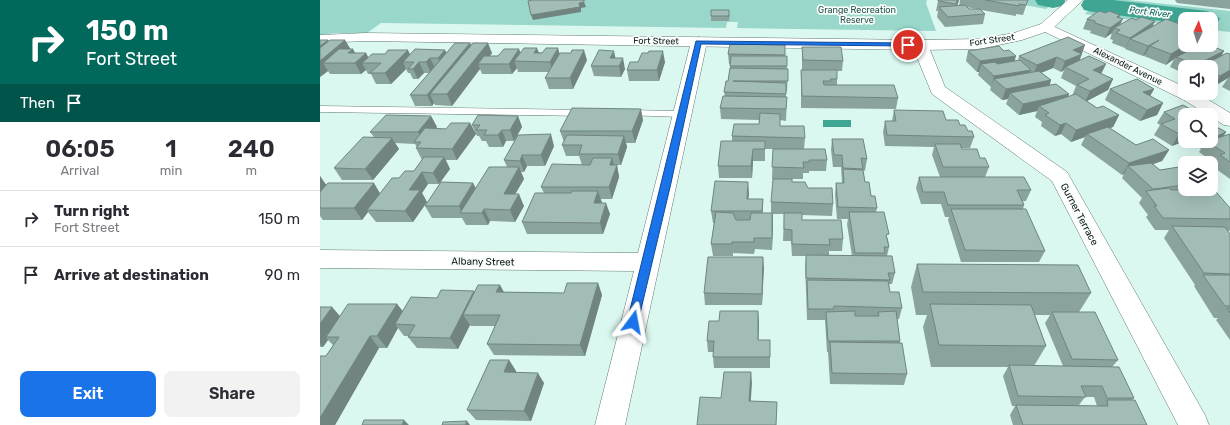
<!DOCTYPE html>
<html lang="en">
<head>
<meta charset="utf-8">
<style>
  body { margin:0; font-family:Rubik,sans-serif; background:#f2f2f3; color:#2b2b33; height:100vh; display:flex; flex-direction:column; font-size:15px; white-space:nowrap }
  * { box-sizing:border-box; margin:0 }
  p { font-size:13px; color:#7c7c81 }
  .icon { flex:none; width:22px; height:22px; fill:none; stroke:currentColor; stroke-width:2; stroke-linecap:round; stroke-linejoin:round }
  .map { position:relative; flex:1; overflow:hidden }
  .side { display:flex; flex-direction:column; background:#fff; width:320px }
  .side>* { flex:none }
  .banner { background:#00695c; color:#fff; overflow:hidden }
  .needle { width:26px; rotate:4deg }
  .controls { position:absolute; left:858px; top:12px; display:grid; gap:8px }
  .controls a { display:grid; place-items:center; width:40px; height:40px; border-radius:8px; background:#fff; box-shadow:0 4px 16px #0002; font-size:20px }
  .pin { position:absolute; display:grid; place-items:center; width:34px; height:34px; color:#fff; margin:-17px; border:2px solid #fff; border-radius:50%; box-shadow:0 1px 4px #0007 }
  .me { position:absolute; width:44px; margin:-22px; rotate:13deg; stroke-linejoin:round; filter:drop-shadow(0 0 3px #0008) }
  .turn { display:flex; align-items:center; gap:14px; height:84px; padding:0 20px; font-size:18px }
  .turn .icon { width:52px; height:52px; stroke-width:2.5 }
  .turn b { display:block; font-size:28px; line-height:34px }
  .then { display:flex; align-items:center; height:38px; padding:0 20px; background:#0003; gap:8px; font-size:15px }
  .eta { display:flex; justify-content:space-evenly; align-items:center; height:68px; text-align:center }
  .eta b { font-size:24px; font-weight:600; line-height:28px }
  .button { display:flex; gap:8px; margin-top:auto; padding:8px 20px }
  .button a { flex:1; height:46px; border-radius:8px; background:#1a73e8; color:#fff; font-size:16px; font-weight:600; line-height:46px; text-align:center }
  .button a+a { background:#f2f2f3; color:#2b2b33 }
  ul { padding:0; list-style:none }
  li { display:flex; align-items:center; gap:12px; height:56px; padding:0 20px; border-top:1px solid #e1e1e2 }
  li div { flex:1 }
  li b { display:block; font-size:15px }
  li em { font-style:normal }
  main { display:flex; flex:1; min-height:0 }
  .map>svg:first-child { display:block }
  .green { fill:#98d7c9 }
  .water { fill:#3fa694 }
  .lines { fill:none; stroke-linecap:round; stroke-linejoin:round }
  .river { fill:#3fa694; fill-rule:evenodd }
  .service-casing { stroke:#617a74; stroke-width:1 }
  .minor-casing { stroke:#617a74; stroke-width:1 }
  .tertiary-casing { stroke:#617a74; stroke-width:1 }
  .service { fill:#fff; fill-rule:evenodd }
  .minor { fill:#fff; fill-rule:evenodd }
  .tertiary { fill:#fff; fill-rule:evenodd }
  .wall { fill:#8ba39d; fill-rule:evenodd }
  .shaded-wall { fill:#718480 }
  .building { fill:#a2bdb7; stroke:#718480 }
  .route { fill:#1a73e8; stroke:#114b97 }
  .labels { text-anchor:middle; stroke-width:3.5; stroke-linejoin:round; paint-order:stroke }
  .far-park-label { font-size:9px; fill:#26534a; stroke:#f9fefd }
  .far-water-label { font-size:9px; font-style:italic; fill:#005c4f; stroke:#f9fefd }
  .far-street-label { font-size:9px; fill:#101a18; stroke:#f9fefd }
  .street-label { font-size:10px; fill:#101a18; stroke:#f9fefd }
</style>
</head>
<body>
<main>
<section class="side">
<div class="banner">
<div class="turn"><svg class="icon" aria-label="right" viewBox="0 0 24 24"><path d="M7 20v-9h11M14 6l5 5-5 5"/></svg><div><b>150 m</b>Fort Street</div></div>
<div class="then">Then<svg class="icon" aria-label="arrive" viewBox="0 0 24 24"><path d="M6 21V4h12l-3 4 3 4H6"/></svg></div>
</div>
<div class="eta">
<div><b>06:05</b><p>Arrival</p></div>
<div><b>1</b><p>min</p></div>
<div><b>240</b><p>m</p></div>
</div>
<ul>
<li><svg class="icon" aria-label="right" viewBox="0 0 24 24"><path d="M7 20v-9h11M14 6l5 5-5 5"/></svg><div><b>Turn right</b><p>Fort Street</p></div><em>150 m</em></li>
<li><svg class="icon" aria-label="arrive" viewBox="0 0 24 24"><path d="M6 21V4h12l-3 4 3 4H6"/></svg><div><b>Arrive at destination</b></div><em>90 m</em></li>
</ul>
<div class="button"><a>Exit</a><a>Share</a></div>
</section>
<div class="map">
<svg width="910" height="425" viewBox="0 0 910 425">
  <rect width="100%" height="100%" fill="#daf7f0"/>
  <path class="green" d="M0 0H607L606 3 616 31 417 28 418 22H407L406 28 61 23 47 33H16L0 35Z
    M677 0H735L726 9Z
    M777 0H808L910 11V32L891 30V19H865V27L765 14Z"/>
  <path class="water" d="M503 120H531V127H503Z"/>
  <g class="lines">
    <path class="river" d="M715 0H745V1L742 6 733 8 718 5Z
      M764 0H793L887 11 896 14 900 19 896 24 891 26V19H865V24L773 12 764 10 761 5Z"/>
    <g class="service-casing">
      <path id="service" d="M0 106 266 110 271 113 266 116 0 112Z
        M305 110 362 111 367 114 362 117 302 115 300 113 302 111Z"/>
    </g>
    <g class="minor-casing">
      <path id="minor" d="M726 23 865 87V93H877L910 113V126L904 125 891 117V115H888L864 100 721 30 719 27 721 24Z
        M379 37 384 39 387 42 305 425H275L314 271 0 268V250L318 253 371 42 374 39Z
        M600 40 605 42 608 45 625 87 747 172 885 415 889 425H858L732 181 612 94 592 45 595 42Z"/>
    </g>
    <g class="tertiary-casing">
      <path id="tertiary" d="M748 0H763L731 30 702 40 660 49 600 50 46 41 0 43V35L46 33 600 40 660 39 694 33 721 24Z"/>
    </g>
    <use href="#service" class="service"/>
    <use href="#minor" class="minor"/>
    <use href="#tertiary" class="tertiary"/>
  </g>
  <path class="wall" d="M639 0 637 6H639L640 0H708L703 15 696 14V16L661 10 665 14 663 24 625 27 617 17 618 11H616L618 1ZM646 7 657 9H649Z
    M855 0H910V9L857 3Z
    M786 13 800 15 799 18 800 25 816 20 835 21 833 26 865 45H876L864 53 904 51 901 55 910 54V91L902 87 908 78 893 87 891 86V67H865V74L850 67 854 59 846 65 824 56 825 55 823 56 805 49 806 47 805 48 792 43 793 40 790 39 792 33 785 38 770 33 771 31 763 29 767 19Z
    M410 15 409 21H391V16Z
    M8 40 9 41 25 40 30 49 35 53H46L48 57 90 54 125 50 126 53 150 43 151 45 172 53 170 56H178L200 52 239 53 267 60 253 89H229L225 78 229 72H198L197 68 192 74H162L160 69 132 106 115 105 114 103 112 106H95L90 95 109 73H104L98 79H93L90 73H88L86 69 71 84H56L51 74H48L46 70 41 74H10L8 71 0 77Z
    M465 45V56H467V69H468L467 92H466V97H467L466 121 460 120V126L485 138 484 149 507 160 506 171H489V173H483V179H452L453 149H475H445V161H433L432 178H399L398 166 412 141V136L439 124V120L401 119 400 108 405 96 404 92 408 81 410 68V64H409L408 54Z
    M482 47 523 61 522 71H517V85L578 98 576 109 481 108V70H482Z
    M648 51 695 61H698L699 56 761 54 759 61 786 64 781 74 793 79 788 90 767 101 777 108 799 115 793 127 790 128 816 145 849 150 842 161 833 164 840 170 865 166V189L910 208V230L909 231H907L910 234V340L896 320 898 318H894L874 286 875 285 844 238 849 230H835L826 217 828 215 819 203 822 198 802 178 804 174 802 175 761 145 765 137 751 142 741 134 735 136 721 126 722 122 715 117 717 111 699 115 686 104 688 99 682 100 670 90 671 87 658 75 659 72H657L646 61ZM733 68 741 72 744 70 741 78 756 86 752 96 748 97 749 94 730 85 731 80 721 73Z
    M328 53 345 62 339 81H309L307 70 318 62Z
    M295 58 305 69 301 77 274 76 271 66Z
    M790 89H834L830 96 843 103 837 115 820 121 785 100Z
    M574 110 626 120 640 125 654 137 650 148H641L642 149 660 158 669 167 665 177 711 190 706 201H703L704 205 703 209 725 251 719 262H641L628 220 629 217H625L621 204H601L596 188 599 177H620L612 155 614 147 565 146 563 132 565 121H572Z
    M844 112 865 115V141L852 146 834 135 840 125 837 123Z
    M111 116 117 127 116 128 126 129 150 123 156 134 137 160H126L130 169 119 184H108L102 193 107 202 93 222H56L48 212 42 220H3L0 216V176L6 185 60 194 79 178 94 171 102 160 96 148 97 147 95 144 75 143 79 149 53 180H22L14 168 54 137 50 132Z
    M198 116 202 127 194 141H186L183 147H169L166 141H162L159 136H157L152 125Z
    M323 120 315 143H306L307 147 301 165H297L299 177 292 199H281L282 203 290 214 283 234H207L202 222 224 193 221 187 262 165 259 156H246L242 145 244 142 240 131Z
    M910 134V179L892 166 894 163 879 152 881 149 867 141H891Z
    M198 135 234 146 225 166H207L204 172H201L204 179 195 194 204 206 195 222 170 221 168 225H146L142 218H112L105 206 153 183 155 188 187 167 184 160Z
    M512 139 547 159 545 171 543 170 545 182 557 208 556 212 568 239 569 247 567 256 575 273 572 284H569L570 292 582 308 579 319H577L580 341V343L587 374 584 385 510 384 508 352H507L505 320H487L486 290 485 267 486 256H472L471 241H463L464 214H453L452 250 435 249 434 254 413 253V256H393L391 244 394 223H393L391 211 429 193 428 199H443V213H451V202L472 182 488 188 513 204 512 216 482 215V220L523 239 522 251H509V255L532 256 527 224 528 219H517L515 195 516 183H522L521 167H513L511 150Z
    M443 257 442 305H385L384 293Z
    M597 264 771 293 759 312 798 360 792 367 814 398 812 400 827 425H693L690 415 695 406H692L683 376 688 367H611L603 327 607 315H596L591 287ZM715 315H730L725 323 743 366H714L726 346ZM765 397H774L777 406 759 405Z
    M278 283 282 295 265 356 174 355 167 344 175 326H151L150 325 138 349 97 348 88 337V336H84L78 328 67 348H59L15 425H0L6 356 13 345 8 340 3 347H0V307H12L20 316 77 304 83 312 117 298 154 291V292L180 285 184 292 244 293Z
    M439 322 438 340H450V368H394L393 357V352H388L387 341Z
    M189 360 196 371V372L224 383 211 421 156 420 147 410Z"/>
  <path class="shaded-wall" d="M637 0H639L634 14 636 4Z
    M264 2 266 7 261 8V12L213 20 211 15Z
    M800 15 797 23 803 19 798 29 794 28 792 33 785 38 790 28 797 17Z
    M835 21 830 31 810 39 806 47 805 48 810 38Z
    M8 40 14 49 25 40 31 50 3 63 8 71 0 77V46Z
    M839 40 830 46 825 55 823 56 828 46Z
    M150 43 154 54 110 94 114 103 112 106 107 95Z
    M168 43 172 53 164 64H158L160 69 132 106 127 94Z
    M765 45 758 65 745 67 744 70 741 72 745 61 753 50Z
    M866 45H876L857 58 856 57 854 59 846 65 851 54Z
    M217 48 221 58 214 53Z
    M238 48 241 59 233 72 230 62Z
    M33 49 39 60 34 64 28 53Z
    M199 49 203 59 194 61 197 68 192 74 189 64Z
    M88 50 93 61 83 62 86 69 71 84 65 73Z
    M125 50 130 60 123 68 118 58Z
    M264 50 267 60 253 89 250 78Z
    M294 51 296 61 290 58Z
    M343 51 345 62 339 81 337 70Z
    M904 51 898 62 887 67H875L876 65Z
    M46 53 51 63H42L46 70 41 74 35 63Z
    M696 56 693 67 661 64 659 72H657L660 61Z
    M737 57 733 68 713 76 717 65Z
    M110 58 115 68 111 73 106 62Z
    M303 58 305 69 301 77 299 66Z
    M99 62 104 73 98 79 93 69Z
    M786 64 781 74 773 70Z
    M711 70 707 81 674 79 671 87 674 76Z
    M910 70V77H909L908 78 893 87 900 76Z
    M793 79 788 90 765 102 770 91Z
    M731 80 727 91 690 93 688 99 682 100 686 89Z
    M834 89 828 100 823 92Z
    M749 94 745 105 719 106 717 111 699 115 703 104Z
    M843 103 837 115 820 121 827 110Z
    M321 109 323 120 315 143 312 131Z
    M799 115 793 127 769 135 767 134 765 137 751 142 756 130Z
    M111 116 117 127 104 144 98 132Z
    M198 116 202 127 194 141 190 130Z
    M150 123 156 134 137 160 132 149Z
    M746 123 741 134 735 136 740 125Z
    M182 130 186 141 183 147 178 135Z
    M865 132V141L852 146 859 134Z
    M906 132 899 144 891 141V139Z
    M231 134 234 146 225 166 221 155Z
    M304 136 307 147 301 165 298 154Z
    M72 138 79 149 53 180 45 169Z
    M433 149V161L432 178 431 166Z
    M849 150 842 161 813 171 808 166 804 174 802 175 809 163Z
    M202 155 207 166 204 172 200 161Z
    M124 157 130 169 119 184 113 173Z
    M292 158 295 169 297 165 299 177 292 199 289 187 290 165Z
    M199 167 204 179 189 205 184 194Z
    M102 172 108 184 102 193 107 202 93 222 85 211 89 190Z
    M0 176 7 186 0 193Z
    M428 182 429 193 427 211V199Z
    M54 183 61 195 47 210 48 212 42 220 34 208Z
    M153 183 159 194 142 213 139 206Z
    M278 191 282 203H274Z
    M199 194 204 206 195 222 190 210Z
    M286 203 290 214 283 234 280 223Z
    M164 209 170 221 168 225 162 213Z
    M452 213 453 224 452 250Z
    M443 257 444 269 442 305V294Z
    M278 283 282 295 265 356 260 345Z
    M180 285 186 297 176 292Z
    M154 291 160 303 143 315 150 325 138 349 130 338Z
    M77 304 86 315 75 324 78 328 67 348 57 336Z
    M12 307 22 319 6 337 8 340 3 347 0 344V324Z
    M438 311 439 322 438 351Z
    M50 336 59 348 15 425H0V418Z
    M189 360 196 371 191 383 184 372Z
    M431 372 432 383 430 412 429 401Z
    M218 373 224 383 211 421 204 411Z
    M84 420 89 425H82Z
    M147 421 150 425H145Z"/>
  <path class="building" d="M212 0H264V2L259 3 260 7 211 15 208 1Z
    M618 0H637L636 4 618 1Z
    M665 0H708L706 5 699 4V6Z
    M645 5 649 9H660L665 14 628 17 619 7Z
    M391 10H409V16H391Z
    M779 11 786 13 789 11 800 15 797 17 803 19 790 28 775 23V21L767 19Z
    M821 17 835 21 810 38 796 33 800 30 794 28 812 18 816 20Z
    M846 19 865 26V45H866L851 54 830 46 839 40 828 46 810 39Z
    M748 37 765 45 753 50 762 54 745 61 737 57 717 65 699 56Z
    M0 40H8L0 46Z
    M10 40H25L0 61V48Z
    M135 43H150L107 95H90Z
    M153 43H168L127 94H110Z
    M410 44 465 45V55L408 54Z
    M881 45H889L904 51 876 65 856 57Z
    M679 46 684 51 689 50 696 56 660 61 648 51Z
    M482 47H521L523 61 483 60Z
    M204 48H217L214 53H222L226 48H238L230 62 194 61Z
    M19 49H33L28 53H46L35 63H3Z
    M95 49 125 50 118 58H110L106 62H99L93 69H88L94 62H83Z
    M184 49H199L189 64H158L164 56H178Z
    M68 50H88L65 73H50L61 63H42L52 54H65Z
    M252 50H264L250 78H225L240 53H251Z
    M279 50 294 51 290 58H303L299 66H271Z
    M329 51H343L337 70H307L310 62H318L322 53H328Z
    M907 53 910 54V70L900 76 891 72V67H879Z
    M411 56H467V66H410Z
    M769 56 786 64 773 70 793 79 770 91 757 85 769 79 745 67Z
    M700 60 711 70 674 76 661 64 675 62 677 64Z
    M410 68 468 69V81H413L466 83V94L404 92 406 81H408Z
    M481 70H517V79H510L511 81H503L504 85H574L578 98 482 96Z
    M719 71 731 80 686 89 674 79Z
    M817 79 834 89 823 92 843 103 827 110 790 89Z
    M736 84 749 94 703 104 690 93Z
    M756 94 777 108 783 106 799 115 756 130 746 123 740 125 725 115 729 113 719 106Z
    M403 96 467 97 466 109 400 108Z
    M863 105 881 115H865V132L859 134 841 124 855 119 844 112Z
    M252 108 321 109 312 131H240Z
    M574 110 623 111 626 120H638L640 125H645L648 131H652L654 137 567 135 565 121H576Z
    M440 113 460 114V126H484L485 138 412 136 414 124H439Z
    M66 115 111 116 98 132H50Z
    M158 115 198 116 190 130H182L178 135H164L167 130H156L160 125H152Z
    M131 123H150L132 149 96 148 101 142H94L105 128 126 129Z
    M891 124 906 132 891 139Z
    M788 127 816 145 833 139 849 150 809 163 767 134Z
    M231 134 221 155H202L200 161 184 160 198 135Z
    M910 134V162L900 155 905 153 886 141H891V140Z
    M247 135 304 136 298 154H259L262 145H242Z
    M43 137 72 138 45 169 14 168Z
    M512 139H543L547 159 541 158 543 169 523 168 522 155H514Z
    M401 141H445V149H433L431 166H398Z
    M615 144H640L642 149H657L660 158H665L669 167H623Z
    M453 149H505L507 160H489V162H483L484 168 452 167Z
    M104 157H124L113 173 102 172 89 190H100L85 211 47 210 72 178H79L85 171H94Z
    M273 158H292L290 165H297L289 187H221L232 164 270 165Z
    M831 163 840 170 865 166V185L833 189 808 166Z
    M169 167H199L184 194H199L190 210 164 209 162 213H140Z
    M523 169 543 170 545 182H549L551 196H555L557 208 518 207 516 183H524Z
    M599 177H704L711 190H697L704 205H628L624 192H603Z
    M453 179H472V182H485L488 188H512L513 204 451 202Z
    M395 181 428 182 427 199H443L442 211H391Z
    M121 182 153 183 139 206H105Z
    M8 183H54L34 208H0V192Z
    M891 186 910 208V219L843 218 834 206H837L826 191 849 188 851 190 891 189Z
    M252 191H278L274 203H286L280 223 202 222 215 193H251Z
    M631 209H706L725 251 645 250Z
    M396 212 413 213 416 220H430L431 213H452V238H434V242H412V244H391Z
    M529 212H564L569 234 566 235 569 247H564L565 253H535Z
    M464 213H482V220H521L523 239H509L510 245 472 244V230L464 229Z
    M852 226 905 227 910 234V274L884 273Z
    M486 255 572 256 575 273H568L570 280 486 278Z
    M388 257H443L442 294 384 293Z
    M597 264 758 265 771 293 603 292Z
    M883 275H910V306H905Z
    M487 280 568 281 570 292H579L582 308 514 306 513 309H488Z
    M247 283H278L260 345 167 344 180 315H143L158 285H180L176 292 244 293Z
    M121 290 154 291 130 338 88 337 95 325 75 324 91 297 117 298Z
    M28 304H77L57 336H50L0 418V356H6L19 337H6Z
    M610 304 711 305 726 346 619 345Z
    M0 307H12L0 324Z
    M907 308H910V313Z
    M400 311H438V340H450V357H393L394 341H387L389 321H399Z
    M535 311V316H559L558 312 576 311 580 341H508L506 312Z
    M732 312H775L798 360 752 359Z
    M510 342 582 343 587 374 512 373Z
    M170 360H189L184 372 218 373 204 411 147 410Z
    M689 365 799 367 814 398H787L782 386H761L766 397 698 396Z
    M404 372H431L429 401 457 402 456 425H377L380 397 401 398Z
    M787 400H815L827 425H703L696 405 788 406Z
    M44 420H84L82 425H42Z
    M147 421 145 425H122L123 422Z"/>
  <path class="route" d="M376 41 588 43 591 45 588 46 381 44 351 183 318 322 317 325 313 326 309 325 307 322Z"/>
  <g class="labels">
    <g class="far-park-label">
      <text x="537" y="13">Grange Recreation<tspan x="537" dy="10">Reserve</tspan></text>
    </g>
    <g class="far-water-label">
      <text transform="translate(830 12) rotate(7)" y="3">Port River</text>
    </g>
    <g class="far-street-label">
      <text transform="translate(672 40) rotate(-8)" y="3">Fort Street</text>
      <text transform="translate(336 41) rotate(1)" y="3">Fort Street</text>
      <text transform="translate(808 66) rotate(26)" y="3">Alexander Avenue</text>
    </g>
    <g class="street-label">
      <text transform="translate(760 214) rotate(62)" y="4">Gurner Terrace</text>
      <text transform="translate(163 261) rotate(1)" y="4">Albany Street</text>
    </g>
  </g>
</svg>
<div class="controls">
<a><svg class="needle" viewBox="-14 -14 28 28"><path d="M0-13l5 13h-10z" fill="#e53935"/><path d="M0 13l5-13h-10z" fill="#7c7c81"/></svg></a>
<a><svg class="icon" aria-label="sound" viewBox="0 0 24 24"><path d="M4 9h4l5-4v14l-5-4H4zM17 9q2 3 0 6"/></svg></a>
<a><svg class="icon" aria-label="search" viewBox="0 0 24 24"><circle cx="10" cy="10" r="6"/><path d="M15 15l6 6"/></svg></a>
<a><svg class="icon" aria-label="layers" viewBox="0 0 24 24"><path d="M12 4l9 5-9 5-9-5zM3 14l9 5 9-5"/></svg></a>
</div>
<div class="pin" style="left:588px;top:45px;background:#d93025"><svg class="icon" aria-label="arrive" viewBox="0 0 24 24"><path d="M6 21V4h12l-3 4 3 4H6"/></svg></div>
<svg class="me" style="left:313px;top:322px" viewBox="-20 -20 40 40"><path d="M0-17L14 15 0 8-14 15z" fill="#1a73e8" stroke="#fff" stroke-width="4"/></svg>
</div>
</main>
</body>
</html>
